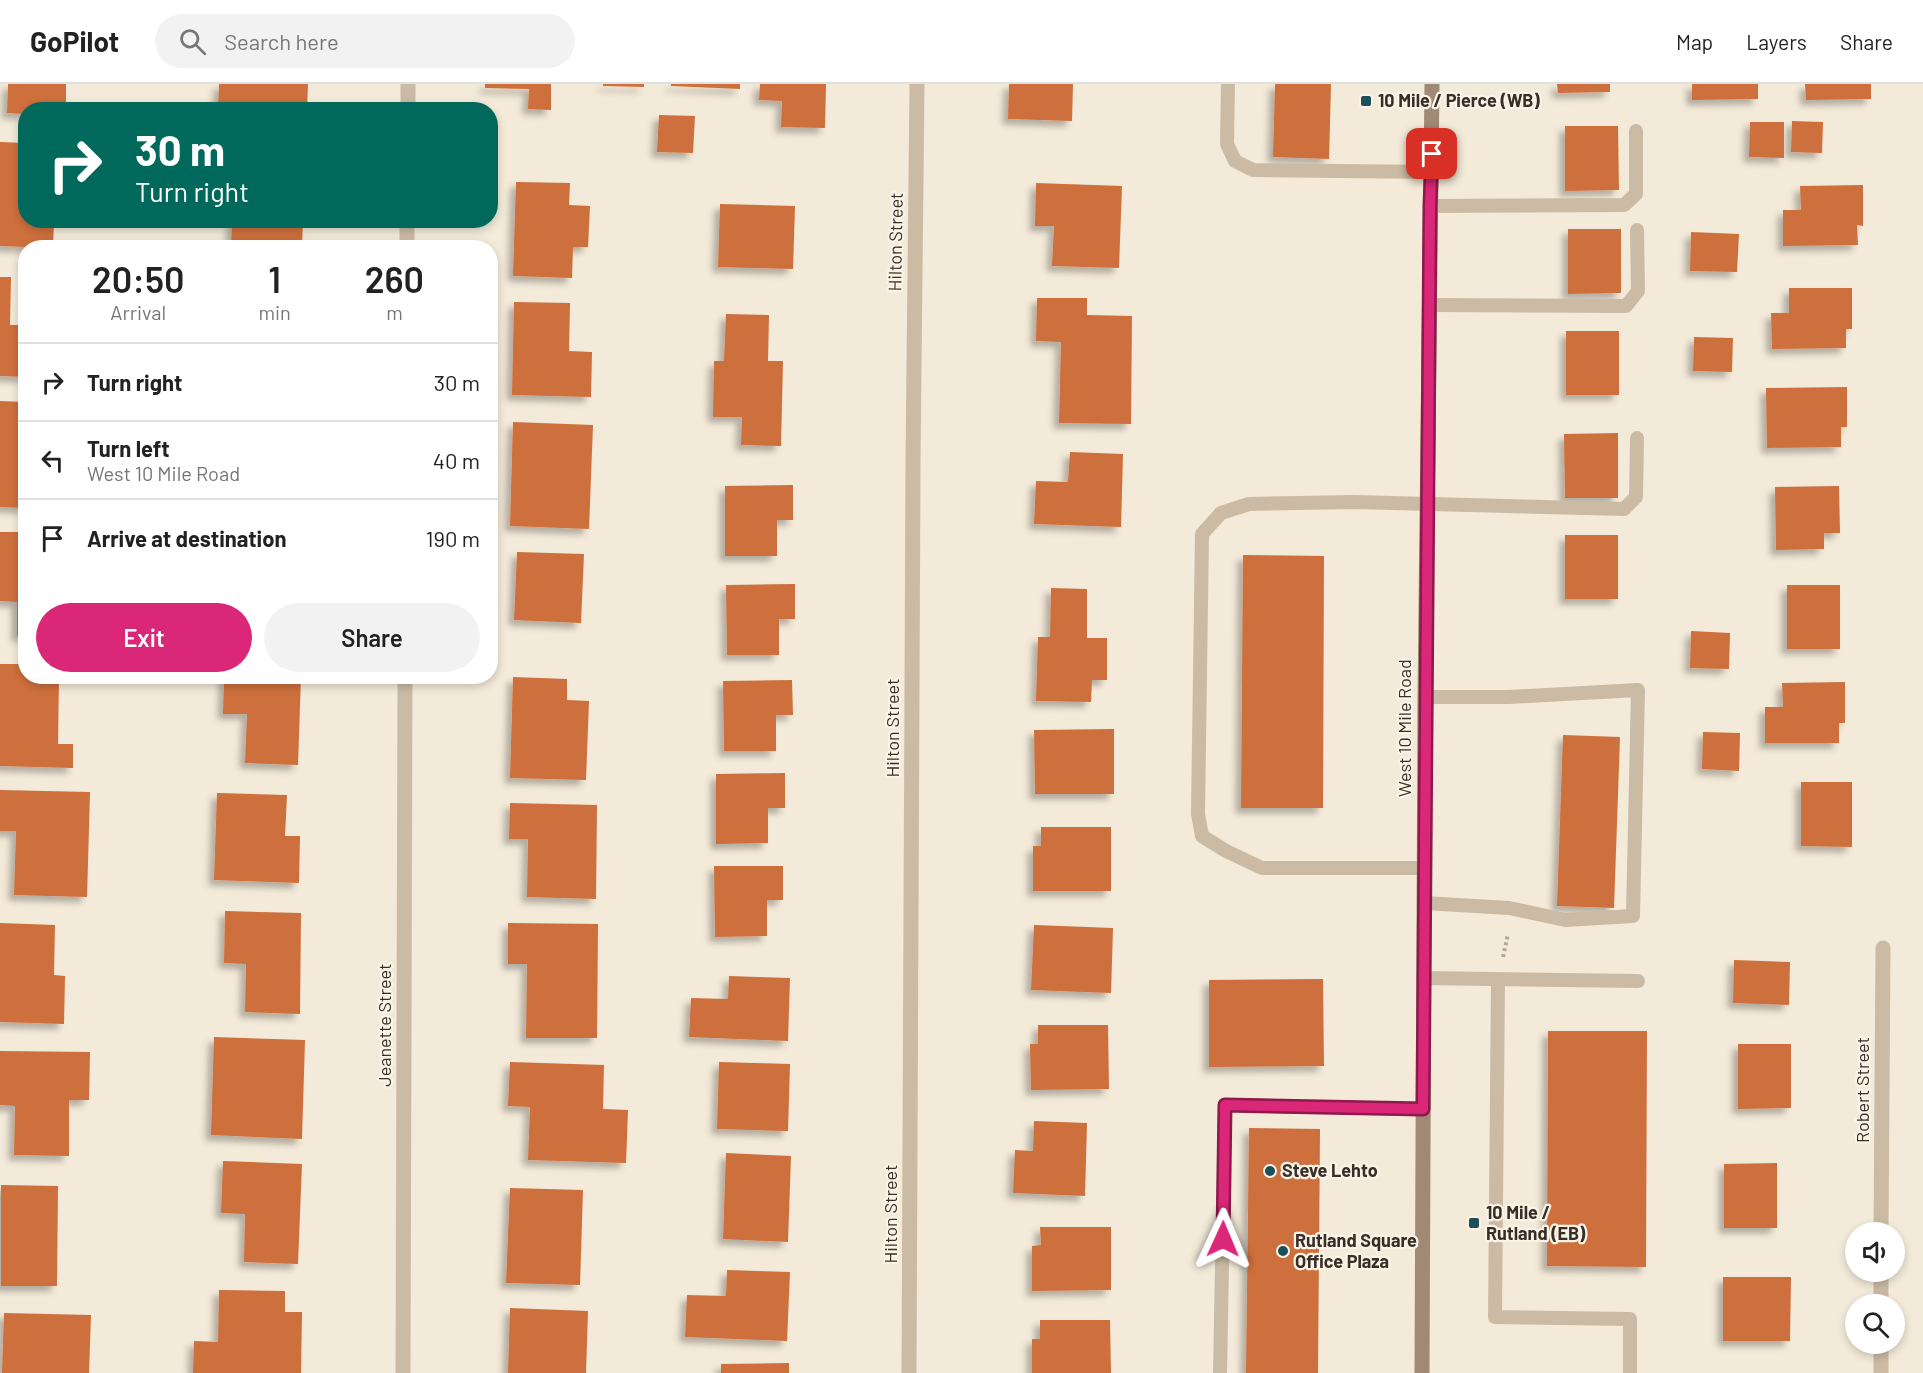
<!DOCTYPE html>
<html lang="en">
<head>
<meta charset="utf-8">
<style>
  body { margin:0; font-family:Barlow,sans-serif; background:#f2f2f2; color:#222; height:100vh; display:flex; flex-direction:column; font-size:22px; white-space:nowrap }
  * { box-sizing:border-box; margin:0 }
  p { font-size:20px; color:#767676 }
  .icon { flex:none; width:33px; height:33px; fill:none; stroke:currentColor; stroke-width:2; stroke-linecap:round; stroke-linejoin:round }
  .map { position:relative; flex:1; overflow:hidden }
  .side { position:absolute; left:18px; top:156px; width:480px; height:444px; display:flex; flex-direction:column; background:#fff; border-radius:24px; box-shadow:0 3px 9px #0003 }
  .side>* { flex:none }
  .guide { position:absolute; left:18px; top:18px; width:480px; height:126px; border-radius:24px; box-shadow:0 3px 9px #0003; background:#00695c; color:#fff; overflow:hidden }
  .fabs { position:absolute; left:1845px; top:1138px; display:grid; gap:12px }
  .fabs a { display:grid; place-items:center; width:60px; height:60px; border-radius:50%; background:#fff; box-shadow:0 3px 9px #0003; font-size:30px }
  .pin { position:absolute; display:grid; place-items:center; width:51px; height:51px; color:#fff; margin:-26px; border-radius:12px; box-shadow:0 3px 9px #0006 }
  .me { position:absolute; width:66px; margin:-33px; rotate:1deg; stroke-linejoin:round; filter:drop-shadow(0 0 4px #0008) }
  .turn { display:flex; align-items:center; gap:21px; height:126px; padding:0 18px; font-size:27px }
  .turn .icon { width:78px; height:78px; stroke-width:2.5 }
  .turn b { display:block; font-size:42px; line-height:51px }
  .eta { display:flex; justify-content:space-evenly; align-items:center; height:102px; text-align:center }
  .eta b { font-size:36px; font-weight:600; line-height:42px }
  .primary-button { display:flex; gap:12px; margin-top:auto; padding:12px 18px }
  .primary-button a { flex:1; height:69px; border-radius:36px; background:#db2777; color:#fff; font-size:24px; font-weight:600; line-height:69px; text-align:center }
  .primary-button a+a { background:#f2f2f2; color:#222 }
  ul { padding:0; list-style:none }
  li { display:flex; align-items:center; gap:18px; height:78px; padding:0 18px; border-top:2px solid #e0e0e0 }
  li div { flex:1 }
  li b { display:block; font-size:22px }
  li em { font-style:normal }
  header { display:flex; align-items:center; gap:36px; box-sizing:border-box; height:84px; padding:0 30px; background:#fff; border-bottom:2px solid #e0e0e0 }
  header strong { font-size:28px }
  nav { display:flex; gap:33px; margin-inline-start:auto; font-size:21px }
  .search { width:420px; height:54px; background:#f2f2f2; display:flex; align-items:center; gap:15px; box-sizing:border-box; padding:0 21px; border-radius:33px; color:#767676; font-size:22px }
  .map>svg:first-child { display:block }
  .building { fill:#ce703c; filter:url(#shadow) }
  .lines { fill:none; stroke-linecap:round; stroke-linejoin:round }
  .path { stroke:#b8a58f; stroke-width:4; stroke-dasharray:3 3; stroke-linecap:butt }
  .service { stroke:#ccbba4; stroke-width:14 }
  .minor { stroke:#ccbba4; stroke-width:15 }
  .secondary { stroke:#a08a76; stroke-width:15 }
  .route-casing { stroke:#8e194d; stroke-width:15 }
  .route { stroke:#db2777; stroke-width:10 }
  .poi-dot { fill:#19505c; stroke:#fbf3e6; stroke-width:2 }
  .labels { text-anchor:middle; stroke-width:4.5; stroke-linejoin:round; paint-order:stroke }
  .poi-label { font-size:18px; font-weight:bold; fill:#372e27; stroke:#fbf3e6; text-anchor:start }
  .street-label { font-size:18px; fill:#372e27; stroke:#fbf3e6 }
</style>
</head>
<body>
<header>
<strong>GoPilot</strong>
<div class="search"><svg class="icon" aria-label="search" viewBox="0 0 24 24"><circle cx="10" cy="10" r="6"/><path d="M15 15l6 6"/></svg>Search here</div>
<nav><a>Map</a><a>Layers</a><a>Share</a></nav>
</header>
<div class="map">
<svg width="1923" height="1289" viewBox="0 0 1923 1289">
  <defs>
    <filter id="shadow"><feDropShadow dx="-5.5" dy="5.5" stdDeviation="3" flood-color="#0004"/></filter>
  </defs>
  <rect width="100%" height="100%" fill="#f3ead9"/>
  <path class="building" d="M8 0H66V26H26V30L7 29Z
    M219 0H308L307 26H218Z
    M485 0H551V26L528 25 529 5 485 4Z
    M603 0H644V3L603 2Z
    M671 0H740V5L671 2Z
    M760 0H826L825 44 781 43 782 17 759 16Z
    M1009 0H1073L1072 37 1008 35Z
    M1275 0H1331L1329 75 1273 73Z
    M1557 0H1610V8L1558 9Z
    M1692 0H1758V15L1692 16Z
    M1805 0H1871V15L1806 16Z
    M659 31 695 32 693 69 657 68Z
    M1792 37 1823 38 1822 69 1791 68Z
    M1750 38H1784V74L1749 73Z
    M1565 42H1618L1619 106 1565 107Z
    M0 58 26 59V136H54L53 164 0 162Z
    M516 98 570 99 569 121 590 122 588 163H573L572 194 513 192Z
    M1036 99 1122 102 1119 184 1052 182 1054 142H1035Z
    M1863 101V142L1857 141 1858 161 1783 162V126H1801L1800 102Z
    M720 120 795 122 793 185 718 183Z
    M232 136H303L302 164H231Z
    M1568 145H1621V209L1568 210Z
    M1691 148 1739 150 1737 188 1690 187Z
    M0 193H11L10 241H26V293L0 292Z
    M1789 204H1852V245H1846V264L1772 265 1771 229H1789Z
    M1037 214H1087V231L1132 232 1131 340 1059 339 1061 258 1036 257Z
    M514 218 570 219 569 267 592 268 591 313 512 311Z
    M726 230 769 231 768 277H783L781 362 741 361 742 333H713L714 277H724Z
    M1566 247H1619V311H1566Z
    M1694 253 1733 254 1732 288 1693 287Z
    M1847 303V343H1841V363L1767 364 1766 304Z
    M0 317 26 318V424L0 423Z
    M513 338 593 341 589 445 510 442Z
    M1618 349V414H1565L1564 350Z
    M1070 368 1123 370 1121 443 1034 440 1036 397 1068 398Z
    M793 401V436H777V472H725V402Z
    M1839 402 1840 449H1824V465L1776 466 1775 403Z
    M0 448H26V552H17V518L0 517Z
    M1565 451H1618V515H1565Z
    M517 468 584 470 581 539 514 536Z
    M1243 471 1324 472 1323 724H1241Z
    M795 500V535H779V571H727L726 501Z
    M1787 501H1840V565H1787Z
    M1051 504 1087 505V554H1107V596H1092L1091 618 1036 617 1038 553H1050Z
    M1691 547 1730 549 1729 585 1690 584Z
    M0 580H26V592H59L58 660H73V684L0 682Z
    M224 592H301L298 681 245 679 247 630H223Z
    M513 593 567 595V616L589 617 586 696 510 694Z
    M792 596 793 631H776V667H724L723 597Z
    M1845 598V639H1839V659H1765V623H1783L1782 599Z
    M1114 645V710H1035L1034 646Z
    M1703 648 1740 649 1739 687 1702 685Z
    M1563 651 1620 653 1614 824 1557 822Z
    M785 689V724H768V759L716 760V690Z
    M1801 698H1852V763L1801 762Z
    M0 706 90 708 87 813 14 811 16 747H0Z
    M217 709 287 711 285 752H300L299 799 214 796Z
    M510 719 597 721 596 815 527 813 528 755H509Z
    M1041 743H1111V807H1033V762H1041Z
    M714 782H783V816H767V852L715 853Z
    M225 827 301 829 300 930 245 928 246 880 224 879Z
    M0 839 55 841 54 891 65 892 64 940 0 938Z
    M508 839 598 840 597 954H526L527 880H508Z
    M1034 841 1113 844 1111 909 1031 906Z
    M1734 876 1790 878 1789 921 1733 919Z
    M729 892 790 894 788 957 689 953 691 914 728 915Z
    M1323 895 1324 982 1209 983V896Z
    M1038 941H1108L1109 1005 1031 1006 1030 960H1038Z
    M1548 947H1647L1646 1183 1547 1182Z
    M214 953 305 956 302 1055 211 1051Z
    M1738 960H1791V1024L1738 1025Z
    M0 967 90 968 89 1016H69V1072L14 1071 15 1022 0 1021Z
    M510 978 604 981 603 1025 628 1026 626 1079 528 1076 530 1023 508 1022Z
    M719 978 790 980 788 1047 717 1045Z
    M1034 1037 1087 1039 1085 1112 1013 1109 1015 1066 1033 1067Z
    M1249 1044 1320 1045 1318 1289H1246Z
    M726 1069 791 1072 788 1158 723 1155Z
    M223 1077 302 1080 298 1180 244 1178 245 1130 221 1129Z
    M1777 1079V1144H1724V1080Z
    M1 1101 58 1102 57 1202H1Z
    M510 1104 583 1106 580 1201 506 1199Z
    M1040 1143H1111V1206L1032 1207V1162L1041 1161Z
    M727 1186 790 1188 787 1257 685 1253 687 1211 726 1212Z
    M1723 1193H1791L1790 1257H1723Z
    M219 1206 285 1207V1228H302L301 1289H193L194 1257 218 1258Z
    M510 1224 588 1227 586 1289H508Z
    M4 1229 91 1231 89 1289H2Z
    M1040 1236H1110L1111 1289H1032V1255H1040Z
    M789 1279V1289H721V1280Z"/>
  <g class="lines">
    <path class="path" d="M1503 873 1508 850"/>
    <path class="service" d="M1228 0 1227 60 1235 77 1253 86 1432 88
      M1430 122 1624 121 1636 110V47
      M1430 221 1626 222 1638 207 1637 146
      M1424 784H1262L1226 767 1202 752 1198 730 1202 450 1221 429 1249 420 1354 418 1624 425 1636 413 1637 354
      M1424 819 1509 824 1565 836 1633 832 1638 606 1508 613H1425
      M1423 894 1638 897
      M1498 896 1495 1233 1630 1235V1289
      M1220 1289 1225 1021 1423 1025"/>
    <path class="minor" d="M408 26V0
      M407 164V136
      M1881 1149 1883 864
      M1881 1221V1188
      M403 1289 405 592
      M909 1289 913 376 917 0
      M1881 1289V1260"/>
    <path class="secondary" d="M1422 1289 1425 613 1432 0"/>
  </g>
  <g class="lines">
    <g class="route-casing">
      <path id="route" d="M1223 1155 1225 1021 1423 1025 1430 122 1432 70"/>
    </g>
    <use href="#route" class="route"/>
  </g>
  <g class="poi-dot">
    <rect x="1360" y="11" width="12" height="12" rx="3"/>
    <circle cx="1270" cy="1087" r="6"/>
    <rect x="1468" y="1133" width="12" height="12" rx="3"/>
    <circle cx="1283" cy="1167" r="6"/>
  </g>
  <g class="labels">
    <g class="poi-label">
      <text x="1378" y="23">10 Mile / Pierce (WB)</text>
      <text x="1282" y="1093">Steve Lehto</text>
      <text x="1486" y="1135">10 Mile /<tspan x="1486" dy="21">Rutland (EB)</tspan></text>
      <text x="1295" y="1163">Rutland Square<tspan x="1295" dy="21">Office Plaza</tspan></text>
    </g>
    <g class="street-label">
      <text transform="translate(896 158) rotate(-89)" y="6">Hilton Street</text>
      <text transform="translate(893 644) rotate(-90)" y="6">Hilton Street</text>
      <text transform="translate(1405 644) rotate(-90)" y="6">West 10 Mile Road</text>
      <text transform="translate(385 941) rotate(-90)" y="6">Jeanette Street</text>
      <text transform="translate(1863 1006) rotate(-90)" y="6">Robert Street</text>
      <text transform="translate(891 1130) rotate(-90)" y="6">Hilton Street</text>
    </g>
  </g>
</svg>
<div class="fabs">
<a><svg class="icon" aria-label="sound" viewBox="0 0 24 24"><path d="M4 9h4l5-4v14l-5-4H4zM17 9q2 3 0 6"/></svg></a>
<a><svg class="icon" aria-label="search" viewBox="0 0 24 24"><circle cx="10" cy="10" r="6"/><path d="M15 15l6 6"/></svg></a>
</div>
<div class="pin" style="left:1432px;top:70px;background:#d93025"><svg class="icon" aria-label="arrive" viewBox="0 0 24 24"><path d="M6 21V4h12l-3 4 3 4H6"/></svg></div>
<svg class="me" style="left:1223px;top:1155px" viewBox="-20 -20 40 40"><path d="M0-17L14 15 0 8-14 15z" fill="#db2777" stroke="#fff" stroke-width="4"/></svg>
<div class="guide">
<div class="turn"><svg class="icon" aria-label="right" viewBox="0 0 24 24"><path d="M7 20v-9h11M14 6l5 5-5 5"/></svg><div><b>30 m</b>Turn right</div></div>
</div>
<section class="side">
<div class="eta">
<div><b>20:50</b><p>Arrival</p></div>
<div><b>1</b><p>min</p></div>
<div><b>260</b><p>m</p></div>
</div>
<ul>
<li><svg class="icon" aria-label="right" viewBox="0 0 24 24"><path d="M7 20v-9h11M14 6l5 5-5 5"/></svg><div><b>Turn right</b></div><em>30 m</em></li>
<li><svg class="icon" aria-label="left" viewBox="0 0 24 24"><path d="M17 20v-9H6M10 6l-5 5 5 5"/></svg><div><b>Turn left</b><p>West 10 Mile Road</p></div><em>40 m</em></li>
<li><svg class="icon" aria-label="arrive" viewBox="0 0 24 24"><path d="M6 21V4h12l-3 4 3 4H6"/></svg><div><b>Arrive at destination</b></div><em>190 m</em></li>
</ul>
<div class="primary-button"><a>Exit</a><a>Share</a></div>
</section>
</div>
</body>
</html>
